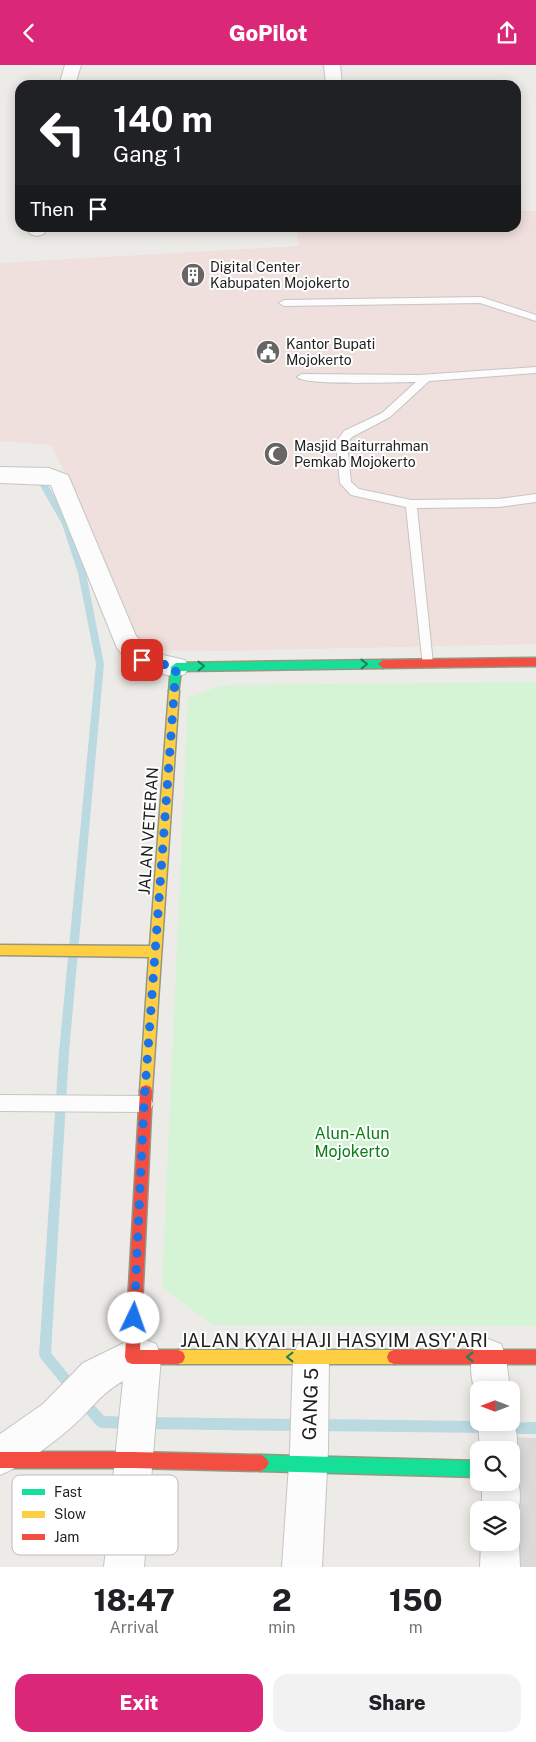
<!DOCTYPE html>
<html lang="en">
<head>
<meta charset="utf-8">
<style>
  body { margin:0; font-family:"Public Sans",sans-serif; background:#f2f2f2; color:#202124; height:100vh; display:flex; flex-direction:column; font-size:19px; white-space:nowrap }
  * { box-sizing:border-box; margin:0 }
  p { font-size:16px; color:#757577 }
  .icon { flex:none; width:28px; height:28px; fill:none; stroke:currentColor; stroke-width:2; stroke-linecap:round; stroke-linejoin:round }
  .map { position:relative; height:1502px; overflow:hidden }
  .panel { display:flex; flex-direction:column; background:#fff; flex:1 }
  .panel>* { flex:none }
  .banner { position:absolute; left:15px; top:15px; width:506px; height:152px; border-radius:15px; box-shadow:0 2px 12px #0003; background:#202124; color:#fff; overflow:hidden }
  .needle { width:32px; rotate:270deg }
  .tools { position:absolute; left:470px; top:1316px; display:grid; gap:10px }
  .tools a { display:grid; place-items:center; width:50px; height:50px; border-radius:10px; background:#fff; box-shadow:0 2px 12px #0003; font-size:25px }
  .pin { position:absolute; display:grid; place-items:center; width:42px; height:42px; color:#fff; margin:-21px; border-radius:10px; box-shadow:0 2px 8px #0006 }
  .me { position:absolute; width:55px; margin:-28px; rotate:3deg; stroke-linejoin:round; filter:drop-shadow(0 0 4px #0008) }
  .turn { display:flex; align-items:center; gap:18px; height:105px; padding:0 15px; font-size:22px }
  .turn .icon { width:65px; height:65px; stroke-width:2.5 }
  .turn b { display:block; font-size:35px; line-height:42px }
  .then { display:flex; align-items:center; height:48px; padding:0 15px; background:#0003; gap:10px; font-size:19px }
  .eta { display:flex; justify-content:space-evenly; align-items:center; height:85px; text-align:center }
  .eta b { font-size:30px; font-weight:800; line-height:35px }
  .action { display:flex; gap:10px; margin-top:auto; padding:10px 15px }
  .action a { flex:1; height:58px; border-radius:15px; background:#db2777; color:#fff; font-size:20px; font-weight:800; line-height:58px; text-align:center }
  .action a+a { background:#f2f2f2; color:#202124 }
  header { display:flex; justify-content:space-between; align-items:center; height:65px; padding:0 15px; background:#db2777; color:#fff; font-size:22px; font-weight:800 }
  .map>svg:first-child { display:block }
  .commercial { fill:#efdfdd }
  .religious { fill:#dbdad9 }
  .park { fill:#d5f3d5 }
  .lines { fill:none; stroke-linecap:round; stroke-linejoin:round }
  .stream { fill:#bbd9e1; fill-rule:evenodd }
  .lane-casing { stroke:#c6c5c4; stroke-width:2 }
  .street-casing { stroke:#c6c5c4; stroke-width:2 }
  .fast-casing { stroke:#969780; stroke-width:3 }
  .slow-casing { stroke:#969780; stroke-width:3 }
  .jam-casing { stroke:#969780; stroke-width:3 }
  .lane { fill:#fcfcfc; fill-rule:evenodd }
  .street { fill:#fcfcfc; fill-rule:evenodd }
  .fast { fill:#16e098; fill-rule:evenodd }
  .slow { fill:#ffcf43; fill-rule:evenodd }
  .jam { fill:#f24e42; fill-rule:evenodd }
  .oneway { stroke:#1a805c }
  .route { stroke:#1a73e8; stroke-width:9; stroke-dasharray:0 16.2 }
  .labels { text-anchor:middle; stroke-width:4; stroke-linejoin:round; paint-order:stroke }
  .far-poi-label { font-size:14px; fill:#1f1f1f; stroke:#fff; text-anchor:start }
  .street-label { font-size:16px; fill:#1f1f1f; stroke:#fff }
  .park-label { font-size:16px; fill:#0a7f14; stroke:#fff }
  .near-street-label { font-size:19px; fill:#1f1f1f; stroke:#fff }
  .key { fill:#fff; stroke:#bcbcbc; stroke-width:1 }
  .key-label { font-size:14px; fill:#1f1f1f }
</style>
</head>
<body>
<header><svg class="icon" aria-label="back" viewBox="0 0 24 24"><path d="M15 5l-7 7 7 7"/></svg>GoPilot<svg class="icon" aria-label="share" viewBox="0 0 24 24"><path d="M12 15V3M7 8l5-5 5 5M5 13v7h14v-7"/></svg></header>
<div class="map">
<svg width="536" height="1502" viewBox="0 0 536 1502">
  <rect width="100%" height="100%" fill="#edebe8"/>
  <path class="commercial" d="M516 146H536V579L226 586 139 585 78 434 51 380 0 376V198L299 181 296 163 516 162Z"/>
  <path class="religious" d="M516 1372 536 1373V1502H500V1478H511V1445H501V1418H511V1387L519 1386Z"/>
  <path class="park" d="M536 617V1261L213 1260 162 1222 188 633 223 620Z"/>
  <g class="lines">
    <path class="stream" d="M35 408H41L70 459 86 508 104 599 69 987 51 1288 78 1321 80 1325 78 1329 74 1331 70 1329 41 1294 39 1290 59 987 96 599 78 508 62 459 34 410Z
      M82 1329 86 1331 104 1351 131 1352 135 1354 137 1358 135 1362 131 1364 101 1363 97 1361 78 1339 76 1335 78 1331Z
      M144 1352 301 1354 305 1356 307 1360 305 1364 301 1366 144 1364 140 1362 138 1358 140 1354Z
      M316 1354 479 1356V1358H491L494 1362 492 1366 488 1368 316 1366 312 1364 310 1360 312 1356Z
      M536 1357V1369H504L500 1367 498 1363 500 1359 503 1358Z"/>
    <g class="lane-casing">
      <path id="lane" d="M481 232 536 250V256L480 238 284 241 279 238 284 235Z
        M536 302V308L429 316 390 352 352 372 347 378 351 417 359 424 411 435 498 434 536 429V437L498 442 417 443 433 599 431 602H423L406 442 351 430 340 418 336 377 344 366 382 348 416 317C398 317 305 321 297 312L302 309 419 310Z
        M0 1030 145 1031 151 1034 153 1039 151 1044 145 1047 0 1046Z"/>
    </g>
    <g class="street-casing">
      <path id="street" d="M65 0H81L75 20H59Z
        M324 0H340L342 20H326Z
        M28 162H46L44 169 37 171 30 169Z
        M0 402 49 403 68 410 136 571 150 587 185 595 189 602 185 609 176 612 133 602 117 583 51 420 0 418Z
        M132 1274 138 1276 143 1274 156 1279 161 1292 144 1502H104L123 1316C99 1329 88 1349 68 1365 48 1382 24 1400 0 1410V1369L43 1339 83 1298Z
        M311 1274 324 1279 329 1292 328 1385 322 1502H282L290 1385 293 1292 298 1279Z
        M488 1274 501 1279 506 1292 510 1325H479V1337C471 1319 468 1298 475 1279Z
        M511 1350C518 1365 520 1385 511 1399V1385H480L478 1358 479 1355V1358H511Z
        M511 1403 514 1405C522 1423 522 1440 514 1458L511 1460V1445H482V1418H511Z
        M511 1463 514 1464 519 1478 520 1502H480L481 1478H511Z"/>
    </g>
    <g class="fast-casing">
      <path id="fast" d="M383 595 388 599 383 603 181 606 178 629 174 630 169 626 171 602 176 598Z
        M261 1390 479 1396V1412L261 1406 256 1403 253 1398 256 1393Z"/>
    </g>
    <g class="slow-casing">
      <path id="slow" d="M174 622 179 626 152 1026 151 1030 146 1032 141 1030 140 1026 149 892 0 890V880L150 881 169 626Z
        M178 1285H394L399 1287 401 1292 399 1297 394 1299H178L173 1297 171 1292 173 1287Z"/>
    </g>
    <g class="jam-casing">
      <path id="jam" d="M536 593V601L383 603 378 599 383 595Z
        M146 1020 151 1022 152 1026 140 1285H178L183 1287 185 1292 183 1297 178 1299H132L127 1297 125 1292 140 1026 141 1022Z
        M394 1285H536V1299H394L389 1297 387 1292 389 1287Z
        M0 1387H133L261 1390 266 1393 269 1398 266 1403 261 1406 133 1403H0Z"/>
    </g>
    <use href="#lane" class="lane"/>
    <use href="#street" class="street"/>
    <use href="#fast" class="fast"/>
    <use href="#slow" class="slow"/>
    <use href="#jam" class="jam"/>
  </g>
  <defs><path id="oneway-chevron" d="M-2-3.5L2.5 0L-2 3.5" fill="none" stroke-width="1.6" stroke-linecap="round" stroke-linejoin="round" transform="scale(1.25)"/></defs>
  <g class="oneway">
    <use href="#oneway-chevron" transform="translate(364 599) rotate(-1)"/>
    <use href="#oneway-chevron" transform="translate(201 601) rotate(-1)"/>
    <use href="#oneway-chevron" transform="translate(290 1292) rotate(-180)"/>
    <use href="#oneway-chevron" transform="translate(470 1292) rotate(180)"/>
  </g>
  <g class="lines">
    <path class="route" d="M134 1253 144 1039 176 602 142 595"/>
  </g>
  <defs>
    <g id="building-disc" transform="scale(1.25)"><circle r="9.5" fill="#676665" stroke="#fff"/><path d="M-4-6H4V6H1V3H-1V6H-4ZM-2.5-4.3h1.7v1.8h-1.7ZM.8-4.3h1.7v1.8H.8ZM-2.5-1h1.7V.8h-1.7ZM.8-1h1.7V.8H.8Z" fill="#fff"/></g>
    <g id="civic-disc" transform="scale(1.25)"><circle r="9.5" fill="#676665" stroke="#fff"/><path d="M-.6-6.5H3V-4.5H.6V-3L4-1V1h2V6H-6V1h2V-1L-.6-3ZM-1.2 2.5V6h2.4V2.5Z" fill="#fff"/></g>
    <g id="mosque-disc" transform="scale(1.25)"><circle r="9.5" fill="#676665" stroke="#fff"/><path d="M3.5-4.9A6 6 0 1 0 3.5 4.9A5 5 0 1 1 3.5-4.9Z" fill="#fff"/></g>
  </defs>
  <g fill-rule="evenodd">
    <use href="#building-disc" x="193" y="210"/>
    <use href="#civic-disc" x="268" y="287"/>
    <use href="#mosque-disc" x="276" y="389"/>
  </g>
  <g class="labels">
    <g class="far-poi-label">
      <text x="210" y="207">Digital Center<tspan x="210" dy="16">Kabupaten Mojokerto</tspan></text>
      <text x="286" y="284">Kantor Bupati<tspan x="286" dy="16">Mojokerto</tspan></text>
      <text x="294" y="386">Masjid Baiturrahman<tspan x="294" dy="16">Pemkab Mojokerto</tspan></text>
    </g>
    <g class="street-label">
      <text transform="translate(148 766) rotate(-86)" y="6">JALAN VETERAN</text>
    </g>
    <g class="park-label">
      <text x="352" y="1074">Alun-Alun<tspan x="352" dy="18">Mojokerto</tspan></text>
    </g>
    <g class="near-street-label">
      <text x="334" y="1282">JALAN KYAI HAJI HASYIM ASY'ARI</text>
      <text transform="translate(310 1339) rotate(-88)" y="7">GANG 5</text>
    </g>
  </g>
  <rect x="12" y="1410" width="166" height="80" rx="8" class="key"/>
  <rect x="22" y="1424" width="23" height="6" fill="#16e098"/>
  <rect x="22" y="1446" width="23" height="7" fill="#ffcf43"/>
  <rect x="22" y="1469" width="23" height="6" fill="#f24e42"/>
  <g class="key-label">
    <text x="54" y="1432">Fast</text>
    <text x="54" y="1454">Slow</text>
    <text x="54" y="1477">Jam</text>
  </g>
</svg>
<div class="tools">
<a><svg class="needle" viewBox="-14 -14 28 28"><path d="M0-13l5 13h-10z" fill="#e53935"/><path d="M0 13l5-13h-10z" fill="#757577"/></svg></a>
<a><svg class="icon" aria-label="search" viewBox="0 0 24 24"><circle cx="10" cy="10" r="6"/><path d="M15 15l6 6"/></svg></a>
<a><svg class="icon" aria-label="layers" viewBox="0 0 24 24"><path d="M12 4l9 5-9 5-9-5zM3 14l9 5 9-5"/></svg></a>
</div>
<div class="pin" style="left:142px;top:595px;background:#d93025"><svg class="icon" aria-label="arrive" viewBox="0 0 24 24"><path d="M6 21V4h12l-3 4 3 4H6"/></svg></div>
<svg class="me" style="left:134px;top:1253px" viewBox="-20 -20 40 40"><circle r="19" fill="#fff"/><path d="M0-13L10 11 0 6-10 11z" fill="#1a73e8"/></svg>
<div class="banner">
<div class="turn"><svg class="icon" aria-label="left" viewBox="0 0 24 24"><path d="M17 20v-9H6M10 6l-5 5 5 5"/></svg><div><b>140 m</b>Gang 1</div></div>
<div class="then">Then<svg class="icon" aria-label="arrive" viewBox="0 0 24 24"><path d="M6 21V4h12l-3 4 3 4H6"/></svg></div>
</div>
</div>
<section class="panel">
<div class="eta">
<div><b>18:47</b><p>Arrival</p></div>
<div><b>2</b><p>min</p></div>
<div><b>150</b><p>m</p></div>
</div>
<div class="action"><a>Exit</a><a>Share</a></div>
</section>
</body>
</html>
